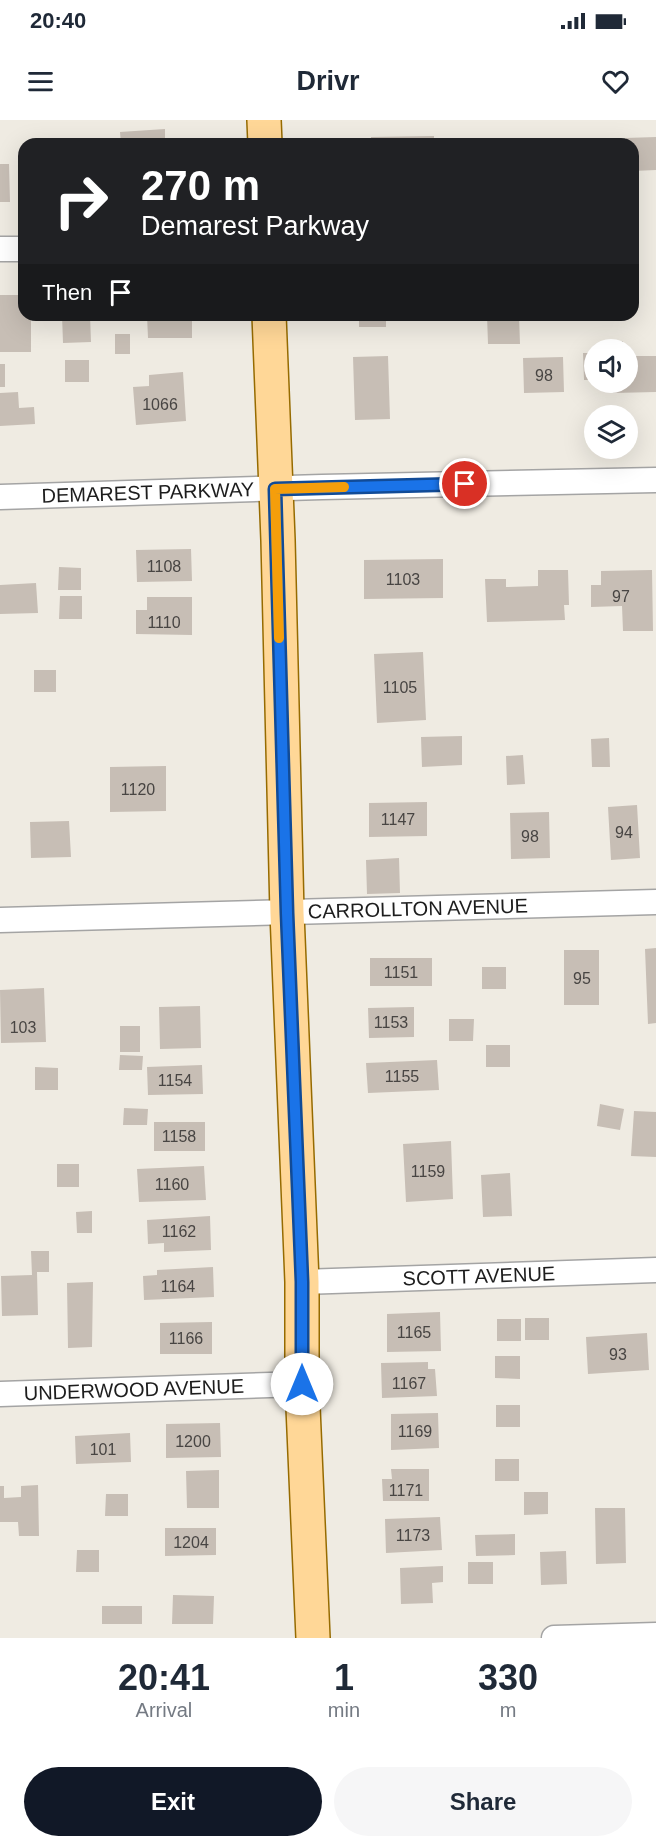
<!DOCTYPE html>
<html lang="en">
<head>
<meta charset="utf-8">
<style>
  body { margin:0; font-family:Arial,sans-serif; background:#f6f6f7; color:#1f2937; height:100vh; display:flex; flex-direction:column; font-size:22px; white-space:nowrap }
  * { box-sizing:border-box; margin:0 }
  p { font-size:20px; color:#747a83 }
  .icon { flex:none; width:33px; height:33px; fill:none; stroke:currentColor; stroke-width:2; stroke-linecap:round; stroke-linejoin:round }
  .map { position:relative; height:1518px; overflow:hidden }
  .details { display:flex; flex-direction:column; background:#fff; flex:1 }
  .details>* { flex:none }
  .hud { position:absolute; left:18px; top:18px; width:621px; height:183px; border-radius:18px; box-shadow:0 6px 24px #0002; background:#202124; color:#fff; overflow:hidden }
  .buttons { position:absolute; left:584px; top:219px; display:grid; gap:12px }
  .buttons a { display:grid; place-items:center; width:54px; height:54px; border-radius:50%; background:#fff; box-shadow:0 6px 24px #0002; font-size:30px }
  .pin { position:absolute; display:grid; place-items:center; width:51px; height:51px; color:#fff; margin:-26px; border:3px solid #fff; border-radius:50%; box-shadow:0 2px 6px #0007 }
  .me { position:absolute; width:66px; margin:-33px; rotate:0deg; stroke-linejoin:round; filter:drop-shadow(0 0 4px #0008) }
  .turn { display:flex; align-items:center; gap:21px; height:126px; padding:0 24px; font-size:27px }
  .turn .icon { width:78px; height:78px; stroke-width:2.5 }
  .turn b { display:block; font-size:42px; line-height:51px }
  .then { display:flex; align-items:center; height:57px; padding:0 24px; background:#0003; gap:12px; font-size:22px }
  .eta { display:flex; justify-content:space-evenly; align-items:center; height:102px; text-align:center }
  .eta b { font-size:36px; font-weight:700; line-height:42px }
  .cta { display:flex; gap:12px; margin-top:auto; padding:12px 24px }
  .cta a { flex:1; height:69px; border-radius:36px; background:#111827; color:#fff; font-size:24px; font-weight:700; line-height:69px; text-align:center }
  .cta a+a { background:#f6f6f7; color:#1f2937 }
  .status { display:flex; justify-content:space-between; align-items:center; height:42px; padding:0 30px; background:#fff; direction:ltr }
  .status svg { height:16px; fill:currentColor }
  header { display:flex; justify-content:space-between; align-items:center; height:78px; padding:0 24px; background:#fff; font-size:27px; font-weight:700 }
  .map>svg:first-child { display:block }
  .building { fill:#c7beb5 }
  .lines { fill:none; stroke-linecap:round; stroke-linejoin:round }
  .street-casing { stroke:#a4a4a4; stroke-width:27 }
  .primary-casing { stroke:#966b00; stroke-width:36 }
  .street { stroke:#fff; stroke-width:24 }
  .primary { stroke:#ffd797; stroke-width:33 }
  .route-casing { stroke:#114b97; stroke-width:15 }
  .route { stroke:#1a73e8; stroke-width:10 }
  .slow { stroke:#f59e0b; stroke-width:10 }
  .labels { text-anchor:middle; stroke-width:4.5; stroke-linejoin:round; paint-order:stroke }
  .number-label { font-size:16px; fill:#484543 }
  .street-label { font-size:20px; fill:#1d1d1d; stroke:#fff }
</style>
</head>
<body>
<div class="status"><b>20:40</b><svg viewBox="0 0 49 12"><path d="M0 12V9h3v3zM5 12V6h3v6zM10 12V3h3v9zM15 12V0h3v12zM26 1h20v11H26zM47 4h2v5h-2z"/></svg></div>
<header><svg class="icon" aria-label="menu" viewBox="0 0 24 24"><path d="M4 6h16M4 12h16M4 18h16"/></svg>Drivr<svg class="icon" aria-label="heart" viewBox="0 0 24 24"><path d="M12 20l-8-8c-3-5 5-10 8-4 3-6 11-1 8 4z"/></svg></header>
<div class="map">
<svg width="656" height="1518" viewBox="0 0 656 1518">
  <rect width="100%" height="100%" fill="#efebe2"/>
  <path class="building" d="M165 9V24H121L120 12Z
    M434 16V24H371V17Z
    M656 17V50L633 51V24H626V18Z
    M609 21V24H572V22Z
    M0 44H9L10 82H0Z
    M0 175H24V195H31V232H0Z
    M62 195H90L91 222 63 223Z
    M147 195H192V218H148Z
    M359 195H386V207H359Z
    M487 195H519L520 224H488Z
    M115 214H130V234H115Z
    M623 221V230H610L609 222Z
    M583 233H594V260H584Z
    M388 236 390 299 355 300 353 237Z
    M627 236H656V272L613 273V262H627Z
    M563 237 564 272 524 273 523 238Z
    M65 240H89V262H65Z
    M0 244H5V267H0Z
    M183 252 186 301 136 305 133 267 149 266V255Z
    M18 272 19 288 34 287 35 304 0 306V273Z
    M191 429 192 461 137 462 136 430Z
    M443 439V478L364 479V440Z
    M59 447 81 448V470H58Z
    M538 450H568L569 485H564L565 500 487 502 485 459H506V467L538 466Z
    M652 450 653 511H623L622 486 591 487V465H601V451Z
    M36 463 38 493 0 494V465Z
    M60 476H82V499H59Z
    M147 477H192V515L136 514V490H147Z
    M423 532 426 600 377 603 374 534Z
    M34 550H56V572H34Z
    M462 616V645L422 647 421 617Z
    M609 618 610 647H592L591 619Z
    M523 635 525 664 507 665 506 636Z
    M166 646V691L110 692V647Z
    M427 682V716L369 717V683Z
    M637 685 640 738 611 740 608 687Z
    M549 692 550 738 511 739 510 693Z
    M69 701 71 737 31 738 30 702Z
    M399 738 400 773 367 774 366 740Z
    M656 828V903L648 904 645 829Z
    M564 830H599V885H564Z
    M370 838H432V866H370Z
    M482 847H506V869H482Z
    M44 868 46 922 1 923 0 870Z
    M200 886 201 928 160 929 159 887Z
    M414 887V917L369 918 368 888Z
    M449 899H474L473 921H449Z
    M120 906H140V932H120Z
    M486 925H510V947H486Z
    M120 935 143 936 142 950H119Z
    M437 940 439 970 368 973 366 943Z
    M202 945 203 974 148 975 147 947Z
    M35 947 58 948V970H35Z
    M600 984 624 989 620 1010 597 1006Z
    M124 988 148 989 147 1005H123Z
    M634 991 656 992V1037L631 1036Z
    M154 1002H205V1031H154Z
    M451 1021 453 1079 406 1082 403 1024Z
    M57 1044H79V1067H57Z
    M204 1046 206 1080 139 1082 137 1049Z
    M510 1053 512 1096 483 1097 481 1055Z
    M92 1091V1113H77L76 1092Z
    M210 1096 211 1130 164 1132V1123L148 1124 147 1100Z
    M31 1131H49V1152H37L38 1195 2 1196 1 1156 32 1155Z
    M213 1147 214 1177 144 1180 143 1156 157 1155V1150Z
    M93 1162 92 1227 68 1228 67 1163Z
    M440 1192 441 1231 387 1232V1194Z
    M525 1198H549V1220H525Z
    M497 1199H521V1221H497Z
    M212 1202V1234H160V1203Z
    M647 1213 649 1250 588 1254 586 1217Z
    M495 1236H520V1259L495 1258Z
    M428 1242V1249H435L437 1276 382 1278 381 1243Z
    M496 1285H520V1307H496Z
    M438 1293 439 1328 391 1330V1294Z
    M220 1303 221 1337 166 1338V1304Z
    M130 1313 131 1342 76 1344 75 1316Z
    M495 1339H519V1361H495Z
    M391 1349H429V1381H383L382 1359H392Z
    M219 1350V1388H187L186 1351Z
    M38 1365 39 1416H19L18 1402H0V1366H4V1378L21 1377V1366Z
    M524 1372H548V1394L524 1395Z
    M106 1374H128V1396H105Z
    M595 1388H625L626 1443 596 1444Z
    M440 1397 442 1430 386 1433 385 1399Z
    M165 1408H216V1435L165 1436Z
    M515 1414V1435L476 1436 475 1415Z
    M77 1430H99V1452H76Z
    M566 1431 567 1464 541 1465 540 1432Z
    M468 1442H493V1464H468Z
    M443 1446V1462L432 1463 433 1483 401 1484 400 1448Z
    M173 1475 214 1476 213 1504H172Z
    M102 1486H142V1504H102Z"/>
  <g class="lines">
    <g class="street-casing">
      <g id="street">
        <path d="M0 129H24"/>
        <path id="s1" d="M0 377 322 367 656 360"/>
        <path id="s2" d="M0 800 656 782"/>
        <path id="s3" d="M302 1162 656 1150"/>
        <path id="s4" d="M0 1274 302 1264"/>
        <path d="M554 1518 656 1515"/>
      </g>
    </g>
    <g class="primary-casing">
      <path id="primary" d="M264 0 265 24
        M269 195 278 420 287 793 302 1162V1264L313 1518"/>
    </g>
    <use href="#street" class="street"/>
    <use href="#primary" class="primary"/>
  </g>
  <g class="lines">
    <g class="route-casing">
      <path id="route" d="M302 1264V1162L287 793 275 369 465 364"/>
    </g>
    <use href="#route" class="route"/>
    <path class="slow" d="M279 518 275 369 344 367"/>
  </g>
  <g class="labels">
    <g class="number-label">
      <text x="544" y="261">98</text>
      <text x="160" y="290">1066</text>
      <text x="164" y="452">1108</text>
      <text x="403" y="465">1103</text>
      <text x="621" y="482">97</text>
      <text x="164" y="508">1110</text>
      <text x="400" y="573">1105</text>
      <text x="138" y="675">1120</text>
      <text x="398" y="705">1147</text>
      <text x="624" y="718">94</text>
      <text x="530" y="722">98</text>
      <text x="401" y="858">1151</text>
      <text x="582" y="864">95</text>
      <text x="391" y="908">1153</text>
      <text x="23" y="913">103</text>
      <text x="402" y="962">1155</text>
      <text x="175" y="966">1154</text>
      <text x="179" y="1022">1158</text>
      <text x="428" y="1057">1159</text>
      <text x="172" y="1070">1160</text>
      <text x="179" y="1117">1162</text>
      <text x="178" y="1172">1164</text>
      <text x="414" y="1218">1165</text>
      <text x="186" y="1224">1166</text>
      <text x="618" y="1240">93</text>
      <text x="409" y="1269">1167</text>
      <text x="415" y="1317">1169</text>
      <text x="193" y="1327">1200</text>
      <text x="103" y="1335">101</text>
      <text x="406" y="1376">1171</text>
      <text x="413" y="1421">1173</text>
      <text x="191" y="1428">1204</text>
    </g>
    <g class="street-label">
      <text dy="7" stroke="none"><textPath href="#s1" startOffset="148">DEMAREST PARKWAY</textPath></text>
      <text dy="7" stroke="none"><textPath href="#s2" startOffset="418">CARROLLTON AVENUE</textPath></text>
      <text dy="7" stroke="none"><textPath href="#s3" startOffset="177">SCOTT AVENUE</textPath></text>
      <text dy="7" stroke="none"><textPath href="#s4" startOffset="134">UNDERWOOD AVENUE</textPath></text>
    </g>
  </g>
</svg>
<div class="buttons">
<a><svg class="icon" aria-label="sound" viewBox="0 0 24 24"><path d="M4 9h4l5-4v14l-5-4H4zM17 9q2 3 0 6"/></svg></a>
<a><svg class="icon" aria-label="layers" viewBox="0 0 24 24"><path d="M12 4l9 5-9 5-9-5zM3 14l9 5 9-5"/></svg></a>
</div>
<div class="pin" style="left:465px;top:364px;background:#d93025"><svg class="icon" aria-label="arrive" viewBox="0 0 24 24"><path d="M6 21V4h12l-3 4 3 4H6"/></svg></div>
<svg class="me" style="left:302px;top:1264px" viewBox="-20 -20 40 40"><circle r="19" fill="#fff"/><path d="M0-13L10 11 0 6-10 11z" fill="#1a73e8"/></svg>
<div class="hud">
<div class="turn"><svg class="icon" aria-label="right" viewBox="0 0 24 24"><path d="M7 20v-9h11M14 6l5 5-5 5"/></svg><div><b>270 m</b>Demarest Parkway</div></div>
<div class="then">Then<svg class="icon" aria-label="arrive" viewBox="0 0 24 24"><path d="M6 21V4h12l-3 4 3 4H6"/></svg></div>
</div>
</div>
<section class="details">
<div class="eta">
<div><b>20:41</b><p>Arrival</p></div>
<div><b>1</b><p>min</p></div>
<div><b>330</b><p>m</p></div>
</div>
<div class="cta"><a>Exit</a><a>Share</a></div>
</section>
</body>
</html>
